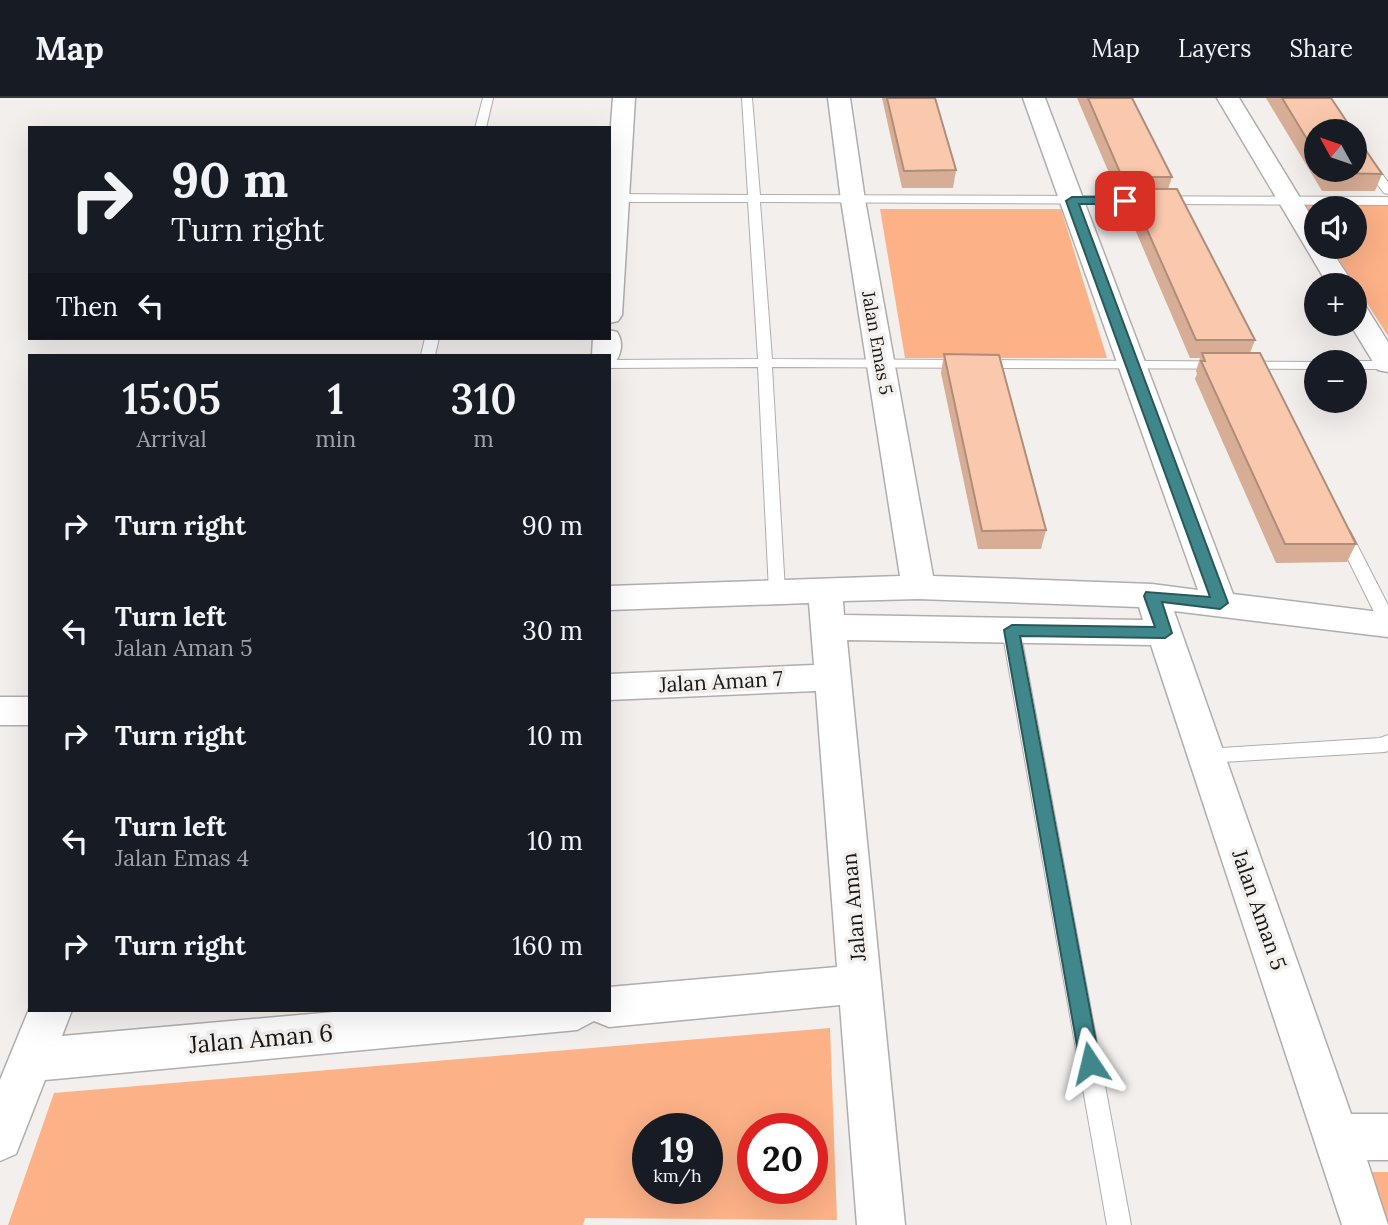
<!DOCTYPE html>
<html lang="en">
<head>
<meta charset="utf-8">
<style>
  body { margin:0; font-family:Lora,serif; background:#242831; color:#f1f3f6; height:100vh; display:flex; flex-direction:column; font-size:26px; white-space:nowrap }
  * { box-sizing:border-box; margin:0 }
  p { font-size:23px; color:#9ea1a6 }
  .icon { flex:none; width:38px; height:38px; fill:none; stroke:currentColor; stroke-width:2; stroke-linecap:round; stroke-linejoin:round }
  .map { position:relative; flex:1; overflow:hidden }
  .sheet { position:absolute; left:28px; top:256px; width:583px; height:658px; display:flex; flex-direction:column; background:#171b24; border-radius:0px; box-shadow:0 7px 28px #0002 }
  .sheet>* { flex:none }
  .guide { position:absolute; left:28px; top:28px; width:583px; height:214px; border-radius:0px; box-shadow:0 7px 28px #0002; background:#171b24; color:#f1f3f6; overflow:hidden }
  .needle { width:46px; rotate:310deg }
  .tools { position:absolute; left:1304px; top:21px; display:grid; gap:14px }
  .tools a { display:grid; place-items:center; width:63px; height:63px; border-radius:50%; background:#171b24; box-shadow:0 7px 28px #0002; font-size:35px }
  .speed { position:absolute; left:632px; top:1015px; display:flex; gap:14px; font-size:35px; font-weight:700; text-align:center }
  .speed>* { display:grid; place-content:center; width:91px; height:91px; border-radius:50%; background:#171b24; box-shadow:0 7px 28px #0002; line-height:1 }
  .speed small { font-size:18px; font-weight:400 }
  .speed .limit { border:10px solid #d22; background:#fff; color:#111 }
  .pin { position:absolute; display:grid; place-items:center; width:60px; height:60px; color:#fff; margin:-30px; border-radius:14px; box-shadow:0 4px 10px #0006 }
  .me { position:absolute; width:77px; margin:-38px; rotate:350deg; stroke-linejoin:round; filter:drop-shadow(0 0 5px #0008) }
  .turn { display:flex; align-items:center; gap:24px; height:147px; padding:0 28px; font-size:32px }
  .turn .icon { width:91px; height:91px; stroke-width:2.5 }
  .turn b { display:block; font-size:49px; line-height:60px }
  .then { display:flex; align-items:center; height:66px; padding:0 28px; background:#0003; gap:14px; font-size:26px }
  .eta { display:flex; justify-content:space-evenly; align-items:center; height:119px; text-align:center }
  .eta b { font-size:42px; font-weight:600; line-height:49px }
  ul { padding:0; list-style:none }
  li { display:flex; align-items:center; gap:21px; height:105px; padding:0 28px }
  li div { flex:1 }
  li b { display:block; font-size:26px }
  li em { font-style:normal }
  header { display:flex; align-items:center; gap:42px; box-sizing:border-box; height:98px; padding:0 35px; background:#171b24; border-bottom:2px solid #363941 }
  header strong { font-size:33px }
  nav { display:flex; gap:38px; margin-inline-start:auto; font-size:24px }
  .map>svg:first-child { display:block }
  .green { fill:#fcb187; fill-rule:evenodd }
  .lines { fill:none; stroke-linecap:round; stroke-linejoin:round }
  .lane-casing { stroke:#b0adac; stroke-width:2 }
  .street-casing { stroke:#b0adac; stroke-width:3 }
  .lane { fill:#fff; fill-rule:evenodd }
  .street { fill:#fff; fill-rule:evenodd }
  .wall { fill:#d7ad95 }
  .building { fill:#fac9ad; stroke:#af8d79; stroke-width:2 }
  .route { fill:#3f878b; stroke:#29585a; stroke-width:2 }
  .labels { text-anchor:middle; stroke-width:7; stroke-linejoin:round; paint-order:stroke }
  .far-street-label { font-size:18px; fill:#181716; stroke:#f2efed }
  .street-label { font-size:21px; fill:#181716; stroke:#f2efed }
  .near-street-label { font-size:24px; fill:#181716; stroke:#f2efed }
</style>
</head>
<body>
<header>
<strong>Map</strong>
<nav><a>Map</a><a>Layers</a><a>Share</a></nav>
</header>
<div class="map">
<svg width="1388" height="1127" viewBox="0 0 1388 1127">
  <rect width="100%" height="100%" fill="#f2efed"/>
  <path class="green" d="M1303 105H1388V238L1331 149H1354V110H1316V126Z
    M880 111H1061L1107 260H905Z
    M830 930 837 1122 585 1120 583 1127H8L54 995ZM648 1031H707V1090H648ZM752 1031H812V1090H752Z
    M1367 1074H1388V1127Z"/>
  <g class="lines">
    <g class="lane-casing">
      <path id="lane" d="M483 0H493L486 30H475Z
        M742 0H752L760 97 1388 99V107L760 104 772 261 1321 264H1316V271L772 269 785 493 777 499 769 493 758 269 609 270V262L758 261 748 104H617L611 100 617 96 748 97Z
        M1354 43 1358 44 1388 84V96L1384 95 1354 55Z
        M425 240H439L435 257H421Z
        M1354 263H1388V271H1354V264H1349Z
        M1342 428 1350 433 1388 507V530L1379 524 1334 433Z
        M1011 526 1020 532 1131 1127H1107L1002 532Z
        M1388 637V653L1385 654 1206 665 1199 663 1197 658 1199 653 1206 651 1380 640Z"/>
    </g>
    <g class="street-casing">
      <path id="street" d="M613 0H635L622 217 618 223 609 225V53Z
        M828 0H850L865 102 933 478 1152 486 1198 492 1023 0H1045L1233 496 1388 515V539L1174 513 1351 1016H1388V1062H1367L1388 1127H1342L1151 547 847 542 905 1127H857L840 907 609 929 594 923 577 932 45 982 16 1056 0 1063V982L30 909V912H72L62 938 356 912H609V889L837 869 816 593 609 602V576L814 567 809 505 609 512V488L900 478 841 102ZM918 501 1139 509 1143 522 844 517 843 503Z
        M1217 0H1239L1316 126V149H1329L1354 187H1328Z
        M1354 202 1363 204 1388 244V274L1378 272 1350 226H1354Z
        M609 232 617 234C623 243 622 254 616 263L609 265V257H592L593 240H609Z
        M0 599H30V627H0Z"/>
    </g>
    <use href="#lane" class="lane"/>
    <use href="#street" class="street"/>
  </g>
  <path class="wall" d="M882 0H935L956 72 953 90H902Z
    M1077 0H1132L1172 79 1168 91 1255 242 1250 255 1356 446 1347 464 1276 465 1195 281 1197 276 1196 273 1200 260H1190L1125 108 1128 96H1118Z
    M1266 0H1331L1316 33V72H1354L1382 76 1375 93H1322Z
    M944 256 1046 432 1041 451H978L941 275Z"/>
  <path class="building" d="M887 0H935L956 72 904 73Z
    M1088 0H1132L1172 79H1122Z
    M1282 0H1331L1353 33H1316V56Z
    M1354 35 1382 76 1328 75 1326 72H1354Z
    M1129 91H1177L1255 242H1196Z
    M1202 255H1260L1356 446H1285L1201 263H1205Z
    M944 256 999 257 1046 432 982 433Z"/>
  <path class="route" d="M1072 99H1125L1131 103 1125 106H1079L1228 505 1220 511 1162 504 1172 535 1165 540 1020 538 1100 965 1097 972 1090 974 1083 972 1080 965 1004 532 1012 527 1155 529 1144 498 1146 494 1210 499 1066 103Z"/>
  <g class="labels">
    <g class="far-street-label">
      <text transform="translate(877 245) rotate(80)" y="6">Jalan Emas 5</text>
    </g>
    <g class="street-label">
      <text transform="translate(721 584) rotate(-3)" y="7">Jalan Aman 7</text>
      <text transform="translate(854 809) rotate(-95)" y="7">Jalan Aman</text>
      <text transform="translate(1259 812) rotate(71)" y="7">Jalan Aman 5</text>
    </g>
    <g class="near-street-label">
      <text transform="translate(261 941) rotate(-5)" y="8">Jalan Aman 6</text>
    </g>
  </g>
</svg>
<div class="tools">
<a><svg class="needle" viewBox="-14 -14 28 28"><path d="M0-13l5 13h-10z" fill="#e53935"/><path d="M0 13l5-13h-10z" fill="#9ea1a6"/></svg></a>
<a><svg class="icon" aria-label="sound" viewBox="0 0 24 24"><path d="M4 9h4l5-4v14l-5-4H4zM17 9q2 3 0 6"/></svg></a>
<a>+</a>
<a>−</a>
</div>
<div class="speed"><div>19<small>km/h</small></div><div class="limit">20</div></div>
<div class="pin" style="left:1125px;top:103px;background:#d93025"><svg class="icon" aria-label="arrive" viewBox="0 0 24 24"><path d="M6 21V4h12l-3 4 3 4H6"/></svg></div>
<svg class="me" style="left:1090px;top:965px" viewBox="-20 -20 40 40"><path d="M0-17L14 15 0 8-14 15z" fill="#3f878b" stroke="#fff" stroke-width="4"/></svg>
<div class="guide">
<div class="turn"><svg class="icon" aria-label="right" viewBox="0 0 24 24"><path d="M7 20v-9h11M14 6l5 5-5 5"/></svg><div><b>90 m</b>Turn right</div></div>
<div class="then">Then<svg class="icon" aria-label="left" viewBox="0 0 24 24"><path d="M17 20v-9H6M10 6l-5 5 5 5"/></svg></div>
</div>
<section class="sheet">
<div class="eta">
<div><b>15:05</b><p>Arrival</p></div>
<div><b>1</b><p>min</p></div>
<div><b>310</b><p>m</p></div>
</div>
<ul>
<li><svg class="icon" aria-label="right" viewBox="0 0 24 24"><path d="M7 20v-9h11M14 6l5 5-5 5"/></svg><div><b>Turn right</b></div><em>90 m</em></li>
<li><svg class="icon" aria-label="left" viewBox="0 0 24 24"><path d="M17 20v-9H6M10 6l-5 5 5 5"/></svg><div><b>Turn left</b><p>Jalan Aman 5</p></div><em>30 m</em></li>
<li><svg class="icon" aria-label="right" viewBox="0 0 24 24"><path d="M7 20v-9h11M14 6l5 5-5 5"/></svg><div><b>Turn right</b></div><em>10 m</em></li>
<li><svg class="icon" aria-label="left" viewBox="0 0 24 24"><path d="M17 20v-9H6M10 6l-5 5 5 5"/></svg><div><b>Turn left</b><p>Jalan Emas 4</p></div><em>10 m</em></li>
<li><svg class="icon" aria-label="right" viewBox="0 0 24 24"><path d="M7 20v-9h11M14 6l5 5-5 5"/></svg><div><b>Turn right</b></div><em>160 m</em></li>
</ul>
</section>
</div>
</body>
</html>
